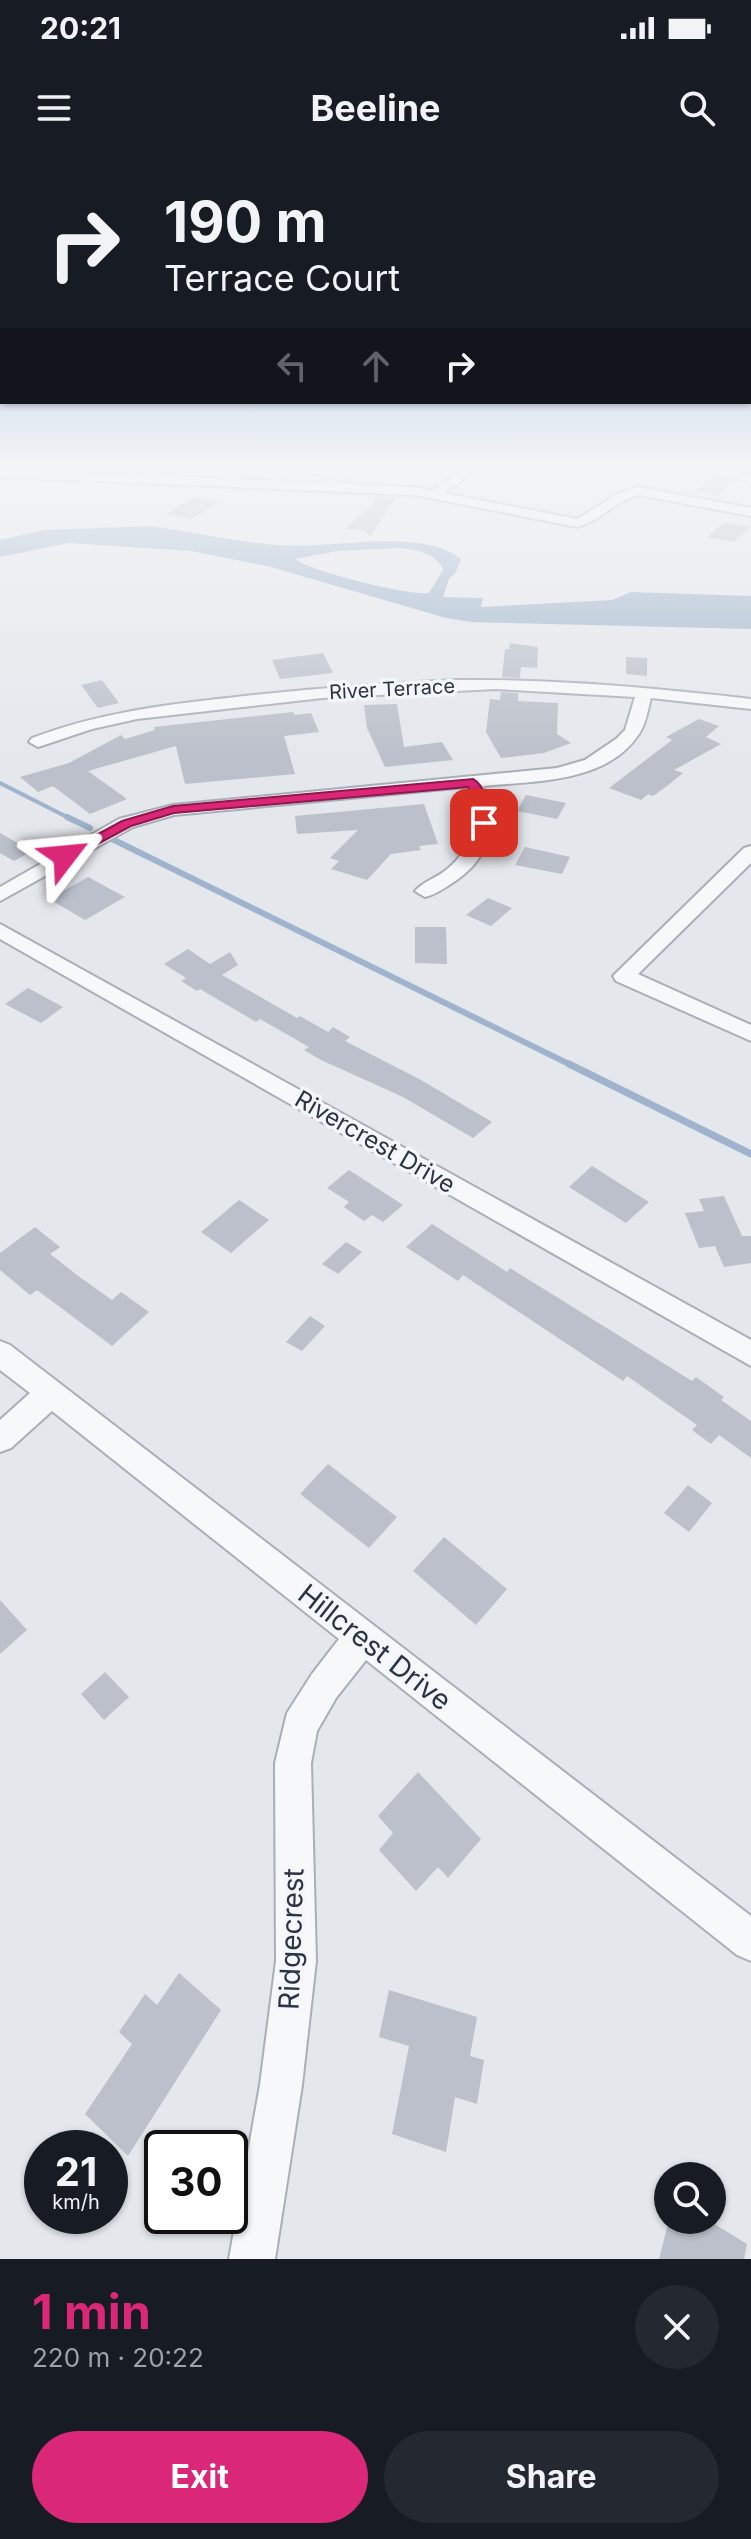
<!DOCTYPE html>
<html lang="en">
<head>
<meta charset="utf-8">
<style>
  body { margin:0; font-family:Inter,sans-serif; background:#242831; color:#f1f3f6; height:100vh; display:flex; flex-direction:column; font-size:30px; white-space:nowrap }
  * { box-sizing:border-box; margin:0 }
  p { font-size:26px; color:#9ea1a6 }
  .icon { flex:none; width:44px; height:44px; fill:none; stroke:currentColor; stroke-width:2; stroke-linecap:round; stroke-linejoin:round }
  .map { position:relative; height:2099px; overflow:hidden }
  .details { display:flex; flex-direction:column; background:#171b24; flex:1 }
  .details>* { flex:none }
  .banner { position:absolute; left:0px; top:0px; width:752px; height:244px; box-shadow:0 2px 6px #0004; background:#171b24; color:#f1f3f6; overflow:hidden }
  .controls { position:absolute; left:654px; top:2002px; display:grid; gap:16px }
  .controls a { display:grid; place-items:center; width:72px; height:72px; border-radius:50%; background:#171b24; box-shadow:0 2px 6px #0004; font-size:40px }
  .speed { position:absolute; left:24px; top:1970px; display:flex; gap:16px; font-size:40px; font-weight:700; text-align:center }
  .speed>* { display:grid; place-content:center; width:104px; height:104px; border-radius:50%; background:#171b24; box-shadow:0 2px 6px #0004; line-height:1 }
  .speed small { font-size:20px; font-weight:400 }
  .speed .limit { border:4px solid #111; border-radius:12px; background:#fff; color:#111 }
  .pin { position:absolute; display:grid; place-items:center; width:68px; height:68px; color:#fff; margin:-34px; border-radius:16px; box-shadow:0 4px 12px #0006 }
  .me { position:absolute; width:88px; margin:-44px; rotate:61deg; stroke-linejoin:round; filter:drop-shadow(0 0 6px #0008) }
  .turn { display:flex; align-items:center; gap:28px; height:168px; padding:0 32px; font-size:36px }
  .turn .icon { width:104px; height:104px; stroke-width:2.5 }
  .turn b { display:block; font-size:56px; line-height:68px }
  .lanes { display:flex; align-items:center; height:76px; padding:0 32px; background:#0003; justify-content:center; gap:40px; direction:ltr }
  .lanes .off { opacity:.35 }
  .round { display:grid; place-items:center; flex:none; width:84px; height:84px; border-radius:42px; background:#242831 }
  .overview { display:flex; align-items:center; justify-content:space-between; height:136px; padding:0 32px }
  h1 { font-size:48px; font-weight:700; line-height:60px; color:#db2777 }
  .button { display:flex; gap:16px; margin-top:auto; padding:16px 32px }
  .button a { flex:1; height:92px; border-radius:48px; background:#db2777; color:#fff; font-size:32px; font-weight:700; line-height:92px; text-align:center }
  .button a+a { background:#242831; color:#f1f3f6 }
  .status { display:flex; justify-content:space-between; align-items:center; height:56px; padding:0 40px; background:#171b24; direction:ltr }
  .status svg { height:22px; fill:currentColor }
  header { display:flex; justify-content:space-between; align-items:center; height:104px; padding:0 32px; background:#171b24; font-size:36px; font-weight:700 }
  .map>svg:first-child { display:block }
  .water { fill:#9fb4cc; fill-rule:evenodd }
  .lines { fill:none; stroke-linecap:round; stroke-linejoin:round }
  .stream-far2 { stroke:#9fb4cc; stroke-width:4 }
  .stream-far1 { stroke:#9fb4cc; stroke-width:6 }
  .stream { stroke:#9fb4cc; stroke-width:7 }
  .building { fill:#bbc0ca }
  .street-casing { stroke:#a9aeb7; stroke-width:4 }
  .street { fill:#f7f8fa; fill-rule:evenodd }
  .route { fill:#db2777; stroke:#8e194d; stroke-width:2 }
  .labels { text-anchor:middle; stroke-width:7; stroke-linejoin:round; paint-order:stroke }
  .far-street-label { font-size:20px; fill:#2b3445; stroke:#f4f6f9 }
  .street-label { font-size:24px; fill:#2b3445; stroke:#f4f6f9 }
  .near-street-label { font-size:28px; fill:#2b3445; stroke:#f4f6f9 }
</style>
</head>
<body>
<div class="status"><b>20:21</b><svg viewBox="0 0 49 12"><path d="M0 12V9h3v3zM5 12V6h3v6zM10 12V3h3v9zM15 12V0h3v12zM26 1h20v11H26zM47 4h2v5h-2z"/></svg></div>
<header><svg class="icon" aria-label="menu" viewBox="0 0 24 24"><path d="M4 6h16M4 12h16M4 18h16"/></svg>Beeline<svg class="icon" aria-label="search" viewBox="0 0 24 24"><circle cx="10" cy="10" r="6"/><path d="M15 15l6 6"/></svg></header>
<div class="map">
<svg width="751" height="2099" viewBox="0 0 751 2099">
  <rect width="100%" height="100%" fill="#e4e7ec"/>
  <path class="water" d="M150 366C192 372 236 382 279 385 328 390 420 366 461 399L456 412 449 419 443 437 483 438 481 447 612 440 631 432 751 436V469L471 462 446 458 271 407 192 391 69 383 0 397V380L44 370ZM400 388C416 390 437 393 443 410L429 433C409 436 310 411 295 399L337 391Z"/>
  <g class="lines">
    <path class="stream-far2" d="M0 623 71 659"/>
    <path class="stream-far1" d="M67 657 90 668
      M112 679 573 906"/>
    <path class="stream" d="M569 904 751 994"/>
  </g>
  <path class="building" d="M711 316 732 321 719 336 696 332Z
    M376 336 396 337 371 376 363 370 345 369 373 344Z
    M194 337 220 342 191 359 166 354Z
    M725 362 751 367 733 382 707 377Z
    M510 483 538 487 537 508 521 507 520 518 502 517 505 489H509Z
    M323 493 333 513 280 519 272 500Z
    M626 497 647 498V516L626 514Z
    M102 520 119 543 98 548 81 525Z
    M501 532 518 533V541L558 543 557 574 571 583 544 593 501 598 486 572 490 539 500 540Z
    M397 544 404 587 442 582 453 600 385 607 367 568 364 545Z
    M293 552 295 555 311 553 319 572 284 576 295 614 185 624 176 586 88 611 127 639 90 654 53 626 38 632 20 617 69 603 121 575 125 579 155 570 154 567Z
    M699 559 719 566 706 577 721 584 674 610 683 613 667 626 653 636 648 634 641 640 609 628 672 580 666 577Z
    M526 635 566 643 557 659 517 651Z
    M424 644 438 684 419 686 421 690 391 694 367 720 331 709 339 701 330 698 358 670 297 674 295 656Z
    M0 673 32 691 14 701 0 693Z
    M525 687 570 697 562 714 515 705Z
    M88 717 125 737 85 760 49 739Z
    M488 738 512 748 491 766 466 755Z
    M415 767H446L447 804 415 803Z
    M188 789 210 804 230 792 238 805 222 815 297 858 300 856 328 872 333 867 350 877 345 881 421 920 492 962 473 978 403 937 321 900 304 890 309 887 260 859 256 862 200 829 197 831 181 821 186 818 164 804Z
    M28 828 63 847 41 863 5 844Z
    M592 1006 649 1042 626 1063 569 1027Z
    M349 1010 403 1045 383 1062 372 1055 364 1061 344 1047 349 1042 327 1028Z
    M724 1036 742 1076H751V1103L724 1107 715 1086 699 1088 685 1053 704 1051 699 1039Z
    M239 1040 269 1060 231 1093 201 1072Z
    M432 1064 507 1112 510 1108 692 1221 696 1217 724 1237 721 1240 751 1261V1298L719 1275 711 1284 692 1270 697 1265 627 1216 623 1221 463 1115 458 1121 406 1087Z
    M35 1067 60 1087 50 1094 81 1118 112 1140 121 1132 149 1152 112 1186 37 1130 30 1135 0 1110V1093Z
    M346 1082 362 1092 338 1114 322 1104Z
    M310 1156 325 1166 302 1191 286 1182Z
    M328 1304 397 1357 369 1388 300 1334Z
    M688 1325 712 1343 689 1372 664 1353Z
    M444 1377 507 1429 476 1465 413 1411Z
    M0 1440 27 1470 0 1494Z
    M105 1512 129 1537 104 1560 81 1534Z
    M418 1612 481 1679 448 1718 438 1707 416 1731 379 1690 393 1673 378 1656Z
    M179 1813 221 1850 128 1996 85 1954 132 1884 119 1872 145 1834 157 1845Z
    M389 1830 477 1857 470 1896 484 1900 477 1944 455 1937 446 1992 392 1974 409 1886 379 1877Z
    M669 2060H708L747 2084 744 2099H659Z"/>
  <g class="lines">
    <g class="street-casing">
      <path id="street" d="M279 304H303L347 316 341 320Z
        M471 304H485L444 333 577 359 617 334 638 327 751 348V356L638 335C615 341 601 361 577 367L415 335 0 317V309L415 327 432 331Z
        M668 304H695L751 314V322Z
        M459 520C557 519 654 528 751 539V549L651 538C648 549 646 564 639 574 607 623 535 621 483 626 495 663 492 695 458 719 448 726 437 734 425 737L415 731C422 723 433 719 442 713 474 690 477 663 466 627L174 655 133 667 0 741V727L119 659 173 645 557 608 585 600 616 579 625 570 635 537 495 529 322 538 137 559 92 569 38 587 29 582 32 578C95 554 161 545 228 538 305 529 382 523 459 520Z
        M751 686V703L638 814 751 865V881L616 821 613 816 744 688Z
        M0 764 751 1180V1206L0 779Z
        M0 1181 10 1185 751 1756V1801L737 1795 366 1500 336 1538 317 1571 311 1603 316 1801 302 1925 275 2099H229L260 1925 276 1801 275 1603 287 1553 312 1514 339 1479 52 1251 11 1288 0 1292V1260L30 1233 0 1210Z"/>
    </g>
    <use href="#street" class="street"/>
  </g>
  <linearGradient id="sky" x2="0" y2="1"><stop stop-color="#8bb4dd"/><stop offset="0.51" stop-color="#f3f4f6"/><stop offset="1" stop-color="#f3f4f6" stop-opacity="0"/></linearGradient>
  <rect width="751" height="598" fill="url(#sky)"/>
  <path class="route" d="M473 619C486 626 492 652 489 666L477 663 476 649 468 627 174 653 131 666 70 699 58 696 122 661 173 646Z"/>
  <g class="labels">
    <g class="far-street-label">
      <text transform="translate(392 529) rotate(-3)" y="7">River Terrace</text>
    </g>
    <g class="street-label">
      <text transform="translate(375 982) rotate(30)" y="8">Rivercrest Drive</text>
    </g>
    <g class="near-street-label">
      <text transform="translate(375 1487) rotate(38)" y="10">Hillcrest Drive</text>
      <text transform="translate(291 1779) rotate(-88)" y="10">Ridgecrest</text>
    </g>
  </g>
</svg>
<div class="controls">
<a><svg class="icon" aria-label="search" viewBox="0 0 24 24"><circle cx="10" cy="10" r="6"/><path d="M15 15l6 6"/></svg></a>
</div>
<div class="speed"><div>21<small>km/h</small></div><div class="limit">30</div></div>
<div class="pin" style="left:484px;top:663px;background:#d93025"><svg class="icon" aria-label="arrive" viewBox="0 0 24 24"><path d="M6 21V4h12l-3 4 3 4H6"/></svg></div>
<svg class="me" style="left:65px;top:696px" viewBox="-20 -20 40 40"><path d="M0-17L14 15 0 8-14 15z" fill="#db2777" stroke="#fff" stroke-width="4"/></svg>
<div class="banner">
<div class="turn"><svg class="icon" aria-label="right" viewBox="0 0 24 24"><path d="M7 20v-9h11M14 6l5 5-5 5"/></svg><div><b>190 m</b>Terrace Court</div></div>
<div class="lanes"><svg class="icon off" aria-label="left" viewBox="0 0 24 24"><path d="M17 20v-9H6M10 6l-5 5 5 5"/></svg><svg class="icon off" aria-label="ahead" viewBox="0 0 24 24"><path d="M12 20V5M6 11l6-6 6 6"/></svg><svg class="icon" aria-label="right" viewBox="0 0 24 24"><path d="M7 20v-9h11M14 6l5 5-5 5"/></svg></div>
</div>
</div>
<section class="details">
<div class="overview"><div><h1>1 min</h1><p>220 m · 20:22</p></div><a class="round"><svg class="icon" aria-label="close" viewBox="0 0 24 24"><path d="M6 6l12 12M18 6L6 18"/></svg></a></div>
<div class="button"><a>Exit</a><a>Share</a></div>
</section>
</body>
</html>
